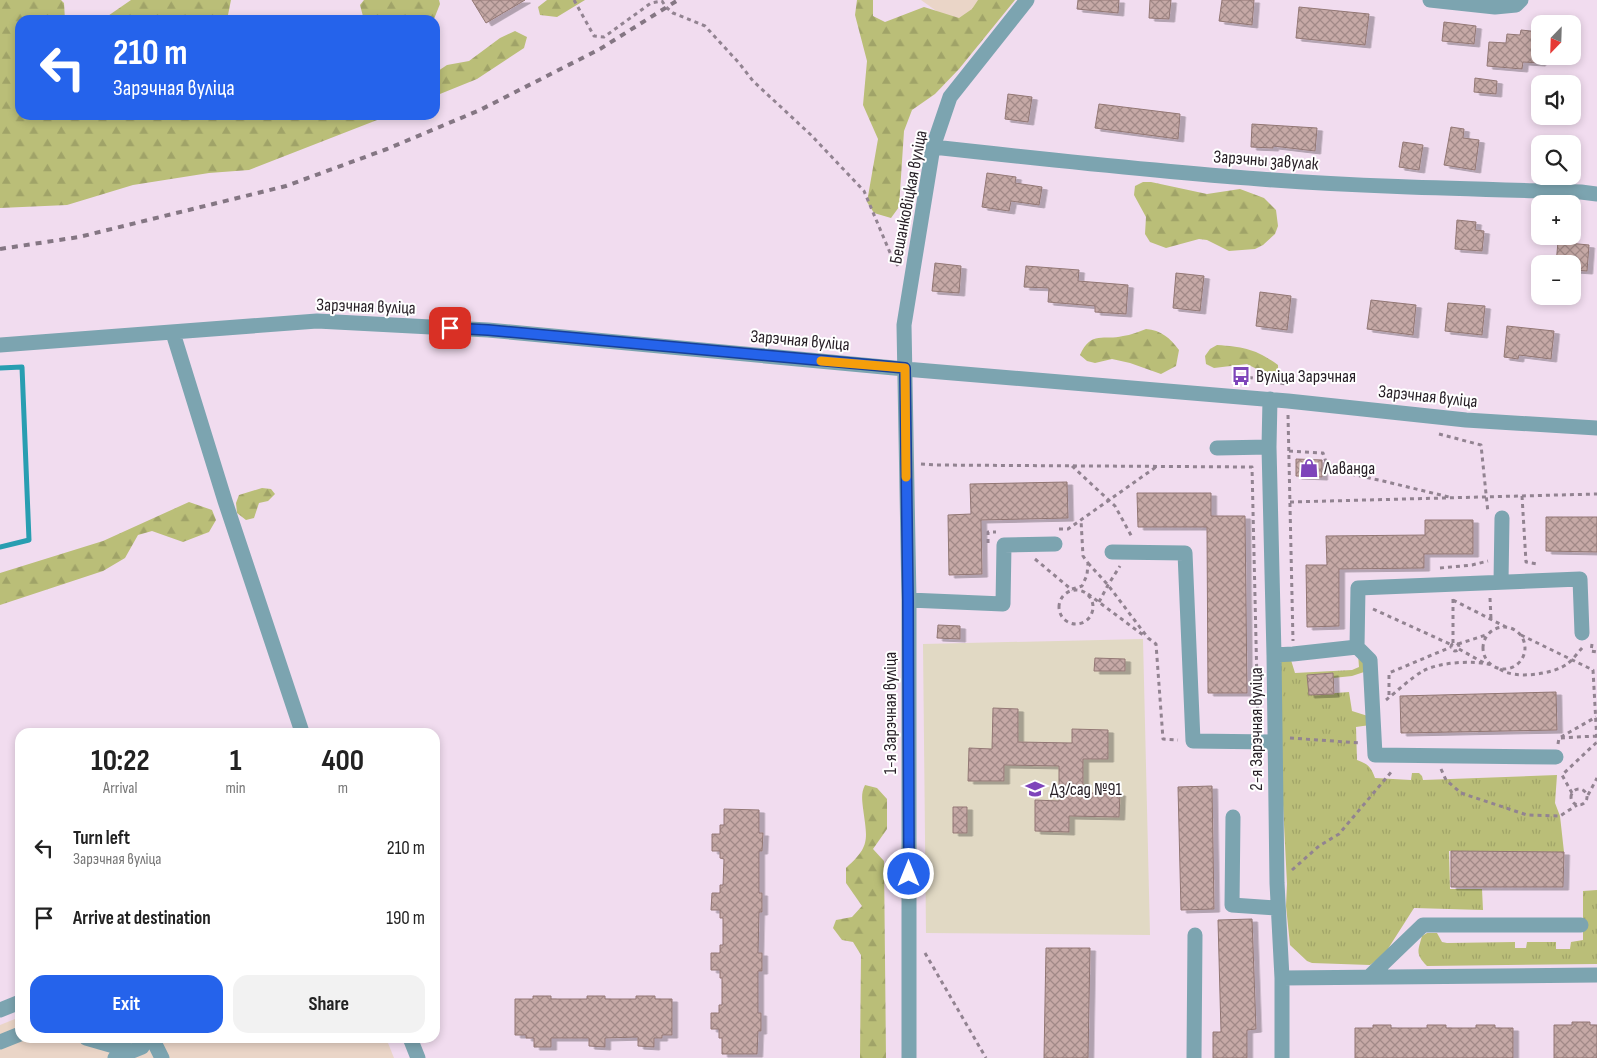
<!DOCTYPE html>
<html lang="en">
<head>
<meta charset="utf-8">
<style>
  body { margin:0; font-family:"Sofia Sans Condensed",sans-serif; background:#f2f2f2; color:#222; height:100vh; display:flex; flex-direction:column; font-size:19px; white-space:nowrap }
  * { box-sizing:border-box; margin:0 }
  p { font-size:16px; color:#767676 }
  .icon { flex:none; width:28px; height:28px; fill:none; stroke:currentColor; stroke-width:2; stroke-linecap:round; stroke-linejoin:round }
  .map { position:relative; flex:1; overflow:hidden }
  .details { position:absolute; left:15px; top:728px; width:425px; height:315px; display:flex; flex-direction:column; background:#fff; border-radius:15px; box-shadow:0 2px 8px #0003 }
  .details>* { flex:none }
  .guide { position:absolute; left:15px; top:15px; width:425px; height:105px; border-radius:15px; box-shadow:0 2px 8px #0003; background:#2563eb; color:#fff; overflow:hidden }
  .needle { width:32px; rotate:203deg }
  .buttons { position:absolute; left:1531px; top:15px; display:grid; gap:10px }
  .buttons a { display:grid; place-items:center; width:50px; height:50px; border-radius:10px; background:#fff; box-shadow:0 2px 8px #0003; font-size:25px }
  .pin { position:absolute; display:grid; place-items:center; width:42px; height:42px; color:#fff; margin:-21px; border-radius:10px; box-shadow:0 2px 8px #0006 }
  .me { position:absolute; width:55px; margin:-28px; rotate:0deg; stroke-linejoin:round; filter:drop-shadow(0 0 4px #0008) }
  .turn { display:flex; align-items:center; gap:18px; height:105px; padding:0 15px; font-size:22px }
  .turn .icon { width:65px; height:65px; stroke-width:2.5 }
  .turn b { display:block; font-size:35px; line-height:42px }
  .eta { display:flex; justify-content:space-evenly; align-items:center; height:85px; text-align:center }
  .eta b { font-size:30px; font-weight:700; line-height:35px }
  .action { display:flex; gap:10px; margin-top:auto; padding:10px 15px }
  .action a { flex:1; height:58px; border-radius:15px; background:#2563eb; color:#fff; font-size:20px; font-weight:700; line-height:58px; text-align:center }
  .action a+a { background:#f2f2f2; color:#222 }
  ul { padding:0; list-style:none }
  li { display:flex; align-items:center; gap:15px; height:70px; padding:0 15px }
  li div { flex:1 }
  li b { display:block; font-size:19px }
  li em { font-style:normal }
  .map>svg:first-child { display:block }
  .industrial { fill:#ead5c7 }
  .education { fill:#e1d9c4 }
  .grass { fill:url(#grass-tufts) }
  .forest { fill:url(#forest-firs) }
  .lines { fill:none; stroke-linecap:round; stroke-linejoin:round }
  .stream { stroke:#289eb1; stroke-width:5 }
  .building { fill:url(#building-cross-hatch); stroke:#927774; filter:url(#shadow) }
  .path { stroke:#928391; stroke-width:3; stroke-dasharray:4 4; stroke-linecap:butt }
  .minor { stroke:#7ca4b0; stroke-width:15 }
  .rail { stroke:#847683; stroke-width:4; stroke-dasharray:6 6; stroke-linecap:butt }
  .route-casing { stroke:#184099; stroke-width:12 }
  .route { stroke:#2563eb; stroke-width:9 }
  .slow { stroke:#f59e0b; stroke-width:9 }
  .labels { text-anchor:middle; stroke-width:4; stroke-linejoin:round; paint-order:stroke }
  .street-label { font-size:18px; fill:#261e25; stroke:#fff }
  .poi-label { font-size:18px; fill:#261e25; stroke:#fff; text-anchor:start }
</style>
</head>
<body>
<div class="map">
<svg width="1597" height="1058" viewBox="0 0 1597 1058">
  <defs>
    <pattern id="grass-tufts" width="24" height="20" patternUnits="userSpaceOnUse" patternTransform="scale(1.25)"><rect width="24" height="20" fill="#babe78"/><path d="M3 7l-1-3M5 7V3M7 7l1-3M15 17l-1-3M17 17v-4M19 17l1-3" fill="none" stroke="#a0a368"/></pattern>
    <pattern id="forest-firs" width="22" height="20" patternUnits="userSpaceOnUse" patternTransform="scale(1.25)"><rect width="22" height="20" fill="#babe78"/><path d="M5 1l3.5 6h-7zM16 11l3.5 6h-7z" fill="#a0a368"/></pattern>
    <pattern id="building-cross-hatch" width="8" height="8" patternUnits="userSpaceOnUse" patternTransform="scale(1.25)"><rect width="8" height="8" fill="#c6a9a6"/><path d="M0 0l8 8M0 8l8-8" fill="none" stroke="#a18987"/></pattern>
    <filter id="shadow"><feDropShadow dx="5.5" dy="3" stdDeviation="0" flood-color="#0004"/></filter>
  </defs>
  <rect width="100%" height="100%" fill="#f1dcef"/>
  <path class="industrial" d="M921 0H985L963 30Z
    M20 1017V1038H386L394 1058H0V1025Z"/>
  <path class="education" d="M1143 639 1150 935 926 933 923 644Z"/>
  <path class="grass" d="M1358 654 1365 658 1364 672 1352 676 1333 678V673L1308 675 1309 695 1349 692 1352 711 1371 717 1370 725 1356 727 1357 760C1368 764 1371 767 1375 778L1411 780 1412 773H1419L1422 776 1423 780 1557 775 1555 803 1560 816 1564 852 1449 851 1450 889H1482L1483 910 1414 908 1384 955 1370 965 1312 963 1307 961 1290 945 1286 906 1287 884 1281 765V661L1291 660 1295 673 1352 670 1359 667Z
    M1597 890V964L1427 966C1415 954 1418 951 1422 936L1427 933H1437L1442 942 1447 943 1515 942V948H1526L1527 942H1556V949H1570L1571 942 1583 940V891Z"/>
  <path class="forest" d="M0 0H61L64 3 65 20H20V115H390L249 170 209 173 133 185 67 205 0 208Z
    M131 0H231L227 20H102Z
    M364 0H439L440 4 434 19 364 20 360 5Z
    M547 0H585L557 17 540 15 538 7Z
    M857 0H873V16L885 22 924 7 959 18 972 9 978 0H1015L959 69 935 94 912 110 904 131 899 207 891 218 874 213 867 202 878 139 863 105 867 61 855 15Z
    M515 31 527 37 524 48 477 79 435 96V73L447 65 469 61 500 38Z
    M1143 182H1151L1207 194 1240 189 1264 198 1276 210 1278 226 1275 234 1263 245 1255 249 1229 251 1207 240 1199 239 1166 248 1150 242 1145 234 1146 217 1134 195 1135 186Z
    M1146 329C1161 330 1170 338 1179 350L1176 366 1161 374 1130 363 1112 359 1095 363 1087 361 1080 355C1091 330 1104 341 1123 336 1131 335 1138 332 1146 329Z
    M1217 345C1244 347 1256 349 1278 365V374L1270 376 1247 364 1214 368 1206 364 1205 356 1210 349Z
    M262 488 271 489 275 494 268 501 259 503 254 518 246 520 237 513 236 503 239 495Z
    M189 502 212 510 216 520 209 532 183 542 152 531 138 535 125 558 103 571 0 605V573L103 541Z
    M865 785 877 788 887 799V829L873 849 884 861 886 1058H860L861 955 853 942 842 940 833 928 836 920 852 917 862 906 846 883V868C871 846 867 839 863 808 862 799 861 793 865 785Z"/>
  <g class="lines">
    <path class="stream" d="M0 368 22 367 29 540 0 547"/>
  </g>
  <path class="building" d="M472 0H525L486 23Z
    M1078 0H1119L1118 13 1077 9Z
    M1150 0H1171L1169 19 1149 18Z
    M1222 0H1254L1252 25 1219 21Z
    M1299 7 1369 14 1365 45 1296 38Z
    M1444 22 1476 26 1474 44 1442 41Z
    M1521 30 1540 32V63L1523 62 1522 69 1487 66 1489 42 1506 43 1507 34 1520 35Z
    M1475 78 1497 81 1496 94 1474 92Z
    M1008 94 1032 97 1028 122 1005 119Z
    M1099 104 1180 114 1178 139 1095 128Z
    M1252 124 1317 128 1315 151 1273 146V148L1251 147Z
    M1451 127 1464 129 1463 138 1479 140 1475 170 1444 165Z
    M1403 142 1423 145 1419 170 1399 167Z
    M987 173 1016 177 1015 183 1042 187 1039 205 1011 201 1009 211 982 207Z
    M1457 220 1476 222 1475 230 1484 231 1482 251 1455 249Z
    M1558 242 1589 245 1587 271 1572 270V264H1556Z
    M935 263 961 266 959 293 932 291Z
    M1026 266 1079 270 1078 281 1128 285 1126 314 1095 312V306L1048 302 1049 288 1024 287Z
    M1176 273 1204 276 1200 311 1173 308Z
    M1260 292 1291 296 1287 330 1256 326Z
    M1371 300 1416 305 1413 335 1367 329Z
    M1448 303 1485 306 1482 335 1445 331Z
    M1507 326 1554 331 1551 359 1519 355 1518 359 1504 357Z
    M1296 459 1322 460V477L1296 476Z
    M1067 482 1068 518 981 520 982 574 949 575 948 515 971 514 970 484Z
    M1137 493H1211V516H1245L1247 693H1208L1207 527H1138Z
    M1546 517H1597V552L1546 551Z
    M1425 520H1473V554H1424V568L1339 569V626L1307 627 1306 565H1327L1326 536 1425 535Z
    M938 625 960 626V639L937 638Z
    M1095 658 1125 659V671H1094Z
    M1333 673 1334 694 1309 695 1307 675Z
    M1556 692 1557 730 1401 733 1400 696Z
    M993 708 1018 709V742L1072 743V729L1108 730V759H1083V793H1120L1119 817 1069 816V832L1035 831V800L1059 801V766L1004 765V781H968L969 748 992 749Z
    M1212 786 1214 909 1181 910 1178 787Z
    M953 807H967V833H953Z
    M724 809 759 810V833H763L762 851H759V893H762V912H759L758 953H762V971H758V1013H761V1031H758L757 1054H722V1038H719V1029H711V1013H719V1005H722V978H720V970H711V953H720V945H723V918H720V910H711L712 893H720V885H723L724 859 720 858V851H712V834H720V825H724Z
    M1451 851 1564 852 1563 887H1451Z
    M1252 919 1256 1029 1247 1030V1058H1213V1032H1221L1218 920Z
    M1046 948H1090L1088 1058H1044Z
    M533 996H551V999H587V996H605V999H636V996H655V999H672V1035H662V1038H654V1047L638 1046V1037L605 1038V1047L589 1046V1038H551V1047H534V1038H526V1035H515V999H533Z
    M1572 1022H1590V1025H1597V1058H1554V1025H1572Z
    M1373 1025H1391V1028H1427V1025H1446V1028H1476V1025H1495V1028H1513V1058H1355V1028H1373Z"/>
  <g class="lines">
    <path class="path" d="M574 0 594 36 604 37 651 3 662 1 666 7 673 13 705 26 739 63 753 81 811 135 864 191 891 255 898 266
      M1241 376 1286 384
      M1288 415 1293 641
      M1439 434 1481 445 1488 513
      M1289 451 1323 453 1326 462 1333 468 1346 473 1383 481 1449 497
      M921 464 936 465 1252 467 1258 727
      M1072 466 1115 506 1132 537
      M1522 496 1526 562 1537 564
      M1290 502 1597 494
      M1059 529H1068L1156 467
      M988 543V532H996
      M1035 559 1072 590
      M1088 563 1108 585 1148 638 1156 644 1163 739 1178 740
      M1440 568 1472 565 1488 561
      M1072 589 1082 586 1087 575 1088 563 1083 556 1081 520
      M1059 607a17 17 0 1 1 34 0a17 17 0 1 1-34 0Z
      M1088 594 1143 635
      M1490 598 1491 619
      M1453 599V643
      M1453 600 1506 627
      M1099 602 1108 585 1120 566
      M1373 609 1452 645
      M1483 648a21 21 0 1 1 42 0a21 21 0 1 1-42 0Z
      M1521 635 1593 670 1597 742
      M1451 647a4 4 0 1 1 8 0a4 4 0 1 1-8 0Z
      M1458 644 1486 635
      M1592 644 1591 651 1597 652
      M1459 649 1484 663
      M1500 669C1514 680 1554 674 1567 664 1573 660 1578 652 1583 647
      M1389 695V673L1451 647
      M1386 700C1396 692 1412 677 1423 671 1439 662 1474 660 1492 665
      M1561 737 1596 717
      M1290 738 1361 743
      M1558 744 1559 738 1596 736
      M1441 769 1446 780 1461 793 1527 815 1560 816 1577 805
      M1571 797a8 8 0 1 1 16 0a8 8 0 1 1-16 0Z
      M1572 793 1562 775 1597 742
      M1588 795 1597 778
      M1292 870 1319 846 1339 834 1392 771
      M925 953 986 1058"/>
    <path class="minor" d="M1430 0 1495 7 1516 5 1521 0
      M933 147C1042 159 1151 171 1260 179 1367 187 1474 189 1581 192L1597 194
      M173 333 225 501 302 732
      M0 345 317 321 488 330 905 369 1288 401 1466 420 1597 428
      M1270 399 1269 447 1274 655 1277 883 1282 978V1058
      M1217 448 1269 447
      M1112 552 1185 553 1193 741 1274 742
      M1501 582 1502 518
      M909 600 1003 604 1004 545 1055 544
      M1357 647 1358 588 1580 579 1582 633
      M1274 655 1293 654 1357 647 1370 660 1375 755 1556 757
      M1233 817 1232 905 1277 908
      M1369 977 1423 925H1581
      M1282 978 1597 975
      M0 1010 20 1002
      M86 1038 131 1051
      M152 1038 162 1058
      M410 1038 418 1058
      M0 1042 20 1034
      M115 1058 142 1047 147 1038
      M909 1058V600L904 325 933 147 950 97 1027 0
      M1194 1058 1195 935"/>
    <path class="rail" d="M0 249 79 237 286 186 387 149 480 110 600 49 678 0"/>
  </g>
  <g class="lines">
    <g class="route-casing">
      <path id="route" d="M450 328 488 330 905 368 908 600 909 874"/>
    </g>
    <use href="#route" class="route"/>
    <path class="slow" d="M821 361 905 368 906 477"/>
  </g>
  <defs>
    <g id="bus-bare" transform="scale(1.5)"><path d="M-5-6H5V4H4V6H2V4H-2V6H-4V4H-5ZM-3.5-4V0h7V-4ZM-3.5 1.2v1.5H-2V1.2ZM2 1.2v1.5H3.5V1.2Z" fill="#7e44ba" stroke="#fff" stroke-width="2.5" paint-order="stroke"/></g>
    <g id="shop-bare" transform="scale(1.5)"><path d="M-5-2.5h2.3a2.7 3.5 0 0 1 5.4 0H5L5.5 6h-11ZM-1.5-2.5h3a1.5 2.3 0 0 0-3 0Z" fill="#7e44ba" stroke="#fff" stroke-width="2.5" paint-order="stroke"/></g>
    <g id="school-bare" transform="scale(1.5)"><path d="M0-5L7-2L0 1L-7-2ZM-4 1L0 2.5L4 1V4Q0 6-4 4Z" fill="#7e44ba" stroke="#fff" stroke-width="2.5" paint-order="stroke"/></g>
  </defs>
  <g fill-rule="evenodd">
    <use href="#bus-bare" x="1241" y="376"/>
    <use href="#shop-bare" x="1309" y="468"/>
    <use href="#school-bare" x="1035" y="789"/>
  </g>
  <g class="labels">
    <g class="street-label">
      <text transform="translate(1266 160) rotate(4)" y="6">Зарэчны завулак</text>
      <text transform="translate(908 197) rotate(-79)" y="6">Бешанковіцкая вуліца</text>
      <text transform="translate(366 306) rotate(2)" y="6">Зарэчная вуліца</text>
      <text transform="translate(800 340) rotate(5)" y="6">Зарэчная вуліца</text>
      <text transform="translate(1428 396) rotate(6)" y="6">Зарэчная вуліца</text>
      <text transform="translate(890 713) rotate(-90)" y="6">1-я Зарэчная вуліца</text>
      <text transform="translate(1256 729) rotate(-90)" y="6">2-я Зарэчная вуліца</text>
    </g>
    <g class="poi-label">
      <text x="1256" y="382">Вуліца Зарэчная</text>
      <text x="1324" y="474">Лаванда</text>
      <text x="1050" y="795">Дз/сад №91</text>
    </g>
  </g>
</svg>
<div class="buttons">
<a><svg class="needle" viewBox="-14 -14 28 28"><path d="M0-13l5 13h-10z" fill="#e53935"/><path d="M0 13l5-13h-10z" fill="#767676"/></svg></a>
<a><svg class="icon" aria-label="sound" viewBox="0 0 24 24"><path d="M4 9h4l5-4v14l-5-4H4zM17 9q2 3 0 6"/></svg></a>
<a><svg class="icon" aria-label="search" viewBox="0 0 24 24"><circle cx="10" cy="10" r="6"/><path d="M15 15l6 6"/></svg></a>
<a>+</a>
<a>−</a>
</div>
<div class="pin" style="left:450px;top:328px;background:#d93025"><svg class="icon" aria-label="arrive" viewBox="0 0 24 24"><path d="M6 21V4h12l-3 4 3 4H6"/></svg></div>
<svg class="me" style="left:909px;top:874px" viewBox="-20 -20 40 40"><circle r="17" fill="#2563eb" stroke="#fff" stroke-width="3"/><path d="M0-11L8 9 0 5-8 9z" fill="#fff"/></svg>
<div class="guide">
<div class="turn"><svg class="icon" aria-label="left" viewBox="0 0 24 24"><path d="M17 20v-9H6M10 6l-5 5 5 5"/></svg><div><b>210 m</b>Зарэчная вуліца</div></div>
</div>
<section class="details">
<div class="eta">
<div><b>10:22</b><p>Arrival</p></div>
<div><b>1</b><p>min</p></div>
<div><b>400</b><p>m</p></div>
</div>
<ul>
<li><svg class="icon" aria-label="left" viewBox="0 0 24 24"><path d="M17 20v-9H6M10 6l-5 5 5 5"/></svg><div><b>Turn left</b><p>Зарэчная вуліца</p></div><em>210 m</em></li>
<li><svg class="icon" aria-label="arrive" viewBox="0 0 24 24"><path d="M6 21V4h12l-3 4 3 4H6"/></svg><div><b>Arrive at destination</b></div><em>190 m</em></li>
</ul>
<div class="action"><a>Exit</a><a>Share</a></div>
</section>
</div>
</body>
</html>
